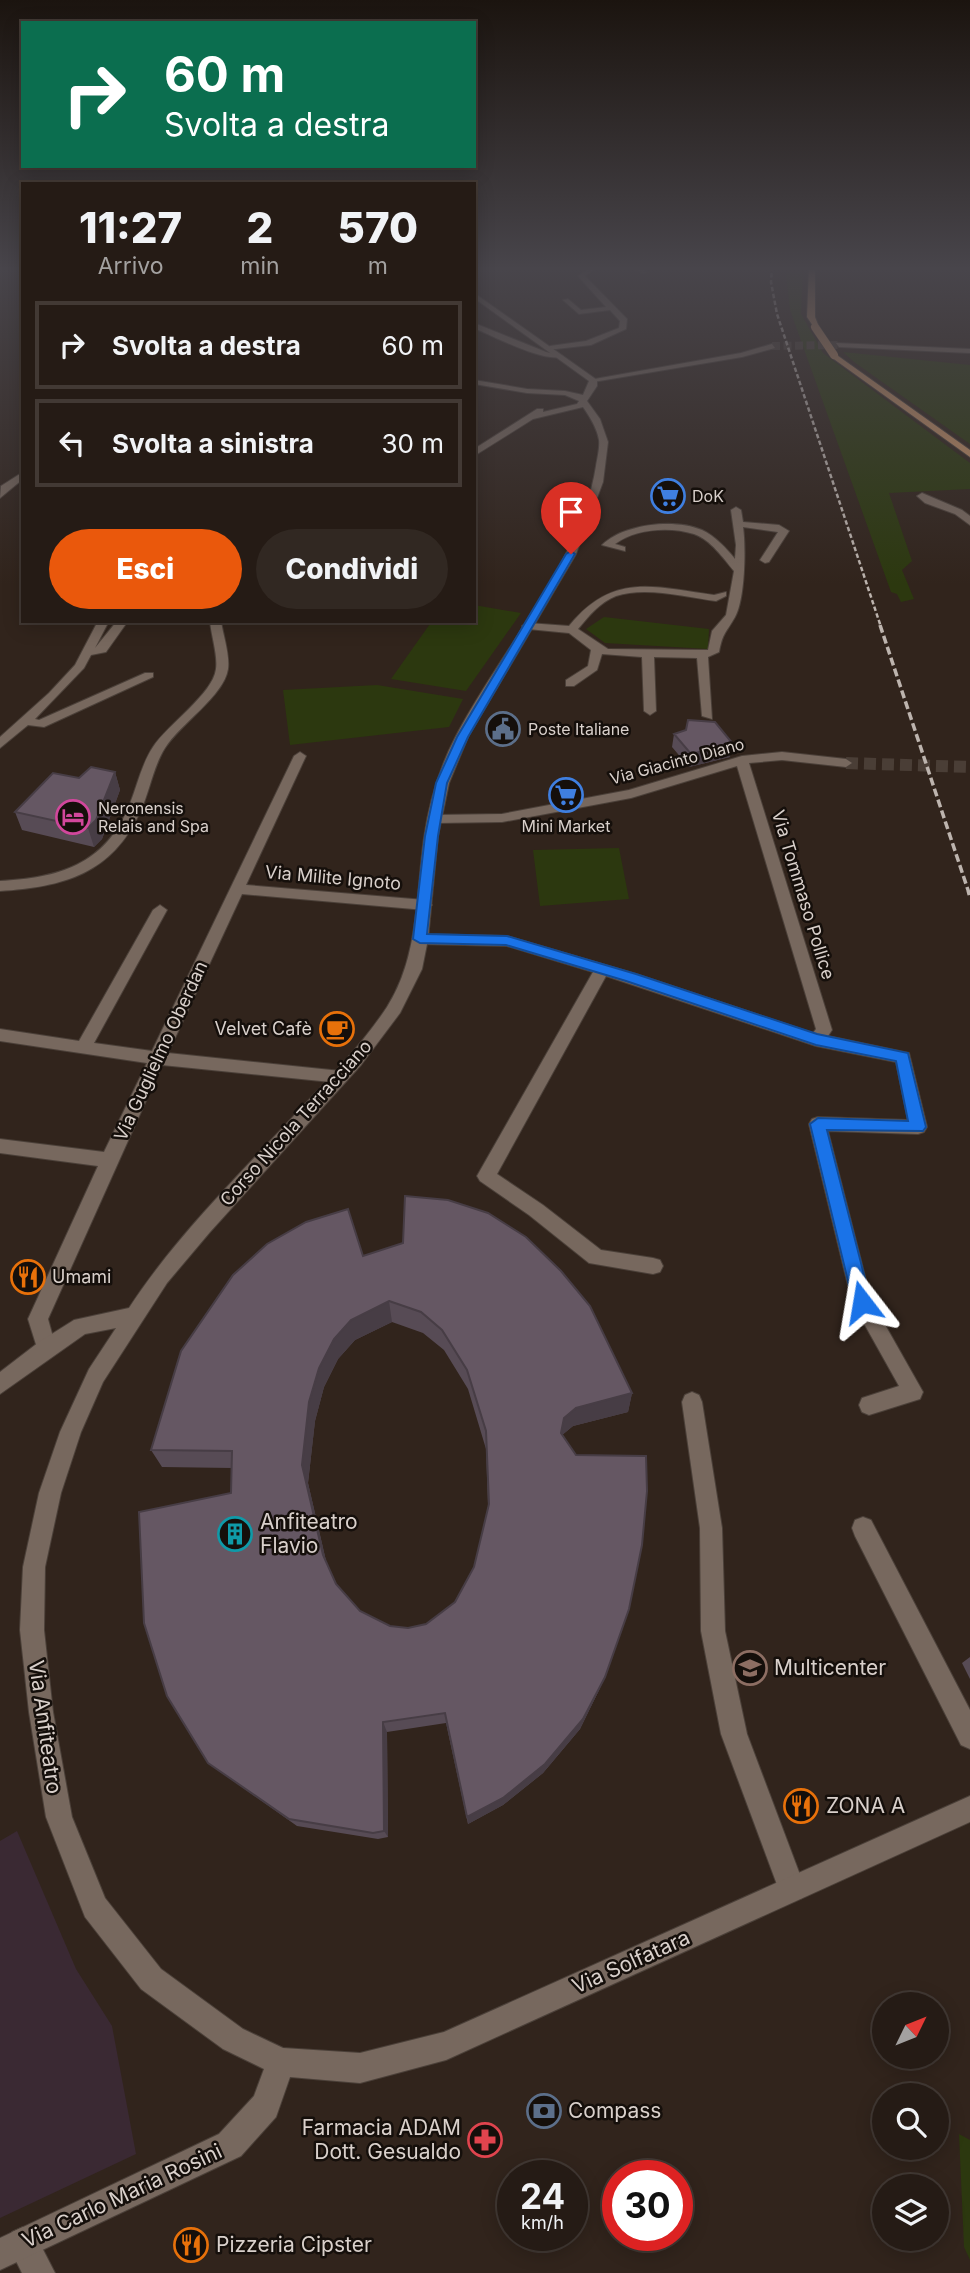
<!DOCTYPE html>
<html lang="it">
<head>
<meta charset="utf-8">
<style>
  body { margin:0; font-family:Inter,sans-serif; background:#312822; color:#f1f3f6; height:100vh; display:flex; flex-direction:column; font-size:26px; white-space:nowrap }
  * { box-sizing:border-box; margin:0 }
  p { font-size:23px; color:#a3a1a0 }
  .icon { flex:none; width:38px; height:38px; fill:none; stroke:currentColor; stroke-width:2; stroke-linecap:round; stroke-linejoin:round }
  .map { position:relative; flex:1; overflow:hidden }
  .side { position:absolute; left:21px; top:182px; width:455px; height:441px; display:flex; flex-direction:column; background:#251b15; border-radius:0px; box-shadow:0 4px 18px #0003,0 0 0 2px #423934 }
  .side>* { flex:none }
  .banner { position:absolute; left:21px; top:21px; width:455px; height:147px; border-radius:0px; box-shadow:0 4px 18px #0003,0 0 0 2px #423934; background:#0b6e4f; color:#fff; overflow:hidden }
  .needle { width:46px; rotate:47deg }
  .tools { position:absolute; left:872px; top:1992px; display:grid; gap:14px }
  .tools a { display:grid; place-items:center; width:77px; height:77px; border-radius:50%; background:#251b15; box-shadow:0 4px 18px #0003,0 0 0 2px #423934; font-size:35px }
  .speed { position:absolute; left:497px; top:2160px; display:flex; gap:14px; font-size:35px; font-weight:700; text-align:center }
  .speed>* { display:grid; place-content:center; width:91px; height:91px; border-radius:50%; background:#251b15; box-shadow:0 4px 18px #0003,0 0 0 2px #423934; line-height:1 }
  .speed small { font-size:18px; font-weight:400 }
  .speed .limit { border:10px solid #d22; background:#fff; color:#111 }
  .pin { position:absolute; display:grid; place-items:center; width:60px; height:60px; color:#fff; margin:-72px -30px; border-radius:50% 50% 50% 0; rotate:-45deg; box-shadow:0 0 7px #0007 }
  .pin .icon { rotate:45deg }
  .me { position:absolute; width:77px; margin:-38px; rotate:346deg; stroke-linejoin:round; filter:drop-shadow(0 0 5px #0008) }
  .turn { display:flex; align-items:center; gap:24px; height:147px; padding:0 28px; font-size:32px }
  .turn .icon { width:91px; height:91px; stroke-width:2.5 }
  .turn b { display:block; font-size:49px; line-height:60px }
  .eta { display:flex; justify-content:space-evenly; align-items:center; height:119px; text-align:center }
  .eta b { font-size:42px; font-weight:800; line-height:49px }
  .primary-button { display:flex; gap:14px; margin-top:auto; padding:14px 28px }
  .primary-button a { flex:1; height:80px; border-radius:42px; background:#ea580c; color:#fff; font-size:28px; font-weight:800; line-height:80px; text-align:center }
  .primary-button a+a { background:#312822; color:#f1f3f6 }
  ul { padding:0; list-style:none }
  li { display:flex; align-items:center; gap:21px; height:88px; margin:0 14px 10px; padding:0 14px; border:4px solid #423934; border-radius:0px }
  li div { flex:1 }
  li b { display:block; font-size:26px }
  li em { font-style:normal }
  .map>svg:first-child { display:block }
  .commercial { fill:#3a2933 }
  .green { fill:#2c380f }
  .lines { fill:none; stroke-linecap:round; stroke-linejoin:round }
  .street-tunnel-far1 { stroke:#4a3e36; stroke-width:8; stroke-dasharray:8 3.5; stroke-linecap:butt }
  .street-tunnel { stroke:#4a3e36; stroke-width:12; stroke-dasharray:12 6; stroke-linecap:butt }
  .street-casing { stroke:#4b4039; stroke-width:2 }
  .secondary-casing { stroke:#4b4039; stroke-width:2 }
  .primary-casing { stroke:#4b4039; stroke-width:2 }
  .street { fill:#77685e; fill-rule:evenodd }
  .secondary { fill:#77685e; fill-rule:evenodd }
  .primary { fill:#c28f65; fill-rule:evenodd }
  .rail-far2 { stroke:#bdb4ae; stroke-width:2.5; stroke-dasharray:4.5 2.5; stroke-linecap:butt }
  .rail-far1 { stroke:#bdb4ae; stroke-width:3.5; stroke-dasharray:8 3.5; stroke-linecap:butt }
  .rail { stroke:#bdb4ae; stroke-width:5; stroke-dasharray:10 5; stroke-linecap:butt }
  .primary-bridge-casing { stroke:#4b4039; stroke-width:9; stroke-linecap:butt }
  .primary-bridge { stroke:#c28f65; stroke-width:8 }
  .wall { fill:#574b55; fill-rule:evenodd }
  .shaded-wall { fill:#473d45 }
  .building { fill:#655763; stroke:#473d45; stroke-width:2; fill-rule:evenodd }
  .route { fill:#1a73e8; stroke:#114b97; stroke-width:2 }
  .labels { text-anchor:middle; stroke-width:5; stroke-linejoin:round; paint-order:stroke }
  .far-poi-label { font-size:16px; fill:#d9d0cb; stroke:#150f0b; text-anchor:start }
  .far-street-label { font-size:16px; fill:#d9d0cb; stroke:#150f0b }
  .street-label { font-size:18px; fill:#d9d0cb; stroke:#150f0b }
  .poi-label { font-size:18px; fill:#d9d0cb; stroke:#150f0b; text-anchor:end }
  .near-poi-label { font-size:21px; fill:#d9d0cb; stroke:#150f0b; text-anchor:start }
  .near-street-label { font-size:21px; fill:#d9d0cb; stroke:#150f0b }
</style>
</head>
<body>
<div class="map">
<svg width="970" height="2273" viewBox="0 0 970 2273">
  <rect width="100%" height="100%" fill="#31241c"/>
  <path class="commercial" d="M17 1831 76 1969 112 2026 136 2154 0 2218V1841Z"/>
  <path class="green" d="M785 266H803L801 314 823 353 970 463V489L889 493 912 561 902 570 914 599 901 602 897 594 891 592 790 310Z
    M843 352 970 365V444L854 362Z
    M474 605 521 613 466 691 391 679 432 621H474Z
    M604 617 709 629 708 649 605 643 586 629Z
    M377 685 463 699 449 727 290 745 283 690Z
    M619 848 629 899 540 906 533 850Z
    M959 2134 970 2140V2260L964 2247Z"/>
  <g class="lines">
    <path class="street-tunnel-far1" d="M772 346 839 345"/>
    <path class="street-tunnel" d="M846 763 970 767"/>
    <g class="street-casing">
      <path id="street" d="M592 266H599L585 276 627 319 626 329 591 345 547 350 550 346 586 341 619 328 620 321 610 310 579 314 563 300 568 299 581 310 606 307 578 276Z
        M626 266H635L648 272 643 273Z
        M474 323 546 352 563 356C546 364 493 336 474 328Z
        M836 343 970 349V353L839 347Z
        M772 344 775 348 742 357 593 382 589 380 741 353Z
        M922 493 962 510 970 516V525L955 514 925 503 917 496Z
        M736 507 741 510 743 522 779 525 789 531 769 562 765 563 760 560 778 532 743 527C746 548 745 599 735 617 726 633 723 632 719 652L708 657 712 719 702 716 697 658 654 657 656 711 650 715 644 711 642 657 602 654 597 670 574 686H566V680L588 666 591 650 569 633 528 629 522 626 528 623 569 626C613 572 653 587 714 595L726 592V596L716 601C686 597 645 586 616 596 600 602 588 617 578 629L608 649 708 650 712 631 726 615 734 571C723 558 711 540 694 534 669 526 635 529 615 544L625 547V551L602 545C623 524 674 518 702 530 715 536 726 548 735 559L736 545 731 510Z
        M98 621H109L95 648 117 621H128L106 652 91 655 84 668 35 719 39 720 145 673H153V677L44 727 28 725 0 748V737L49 693 75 665Z
        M300 752 306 756 246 885 425 900 432 905 425 910 242 894 168 1053 341 1071 349 1077 341 1083 162 1065 48 1319 56 1348 53 1354 46 1357 39 1354 28 1319 98 1166 0 1153V1139L104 1152 147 1063 0 1041V1029L79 1041 153 910 160 905 167 910 94 1043 152 1051 294 756Z
        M782 752 846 759 852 763 846 767 782 760 749 763 832 1030 828 1036 909 1053 927 1127 924 1132 918 1134 828 1131 871 1300 923 1392 920 1399 869 1415 862 1412 859 1405 862 1398 899 1386 852 1302 809 1124 812 1119 818 1117 908 1120 896 1062 816 1046 606 976 497 1174 543 1205 601 1250 653 1258 660 1260 663 1266 660 1272 653 1274 589 1263 529 1215 480 1181 477 1176 593 972 507 946 420 944 412 939 420 934 507 936 636 974 813 1033 816 1029 737 766 631 798 502 822 435 823 428 819 435 815 502 814 629 790 742 756Z
        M692 1392 699 1395 702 1402 722 1528 725 1631 747 1734 805 1888 802 1898 792 1901 782 1898 721 1734 701 1631 700 1528 682 1402 685 1395Z
        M863 1517 871 1520 970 1710V1749L961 1745 855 1536 852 1528 855 1520Z
        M23 2227 34 2232 55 2273H22L7 2243 12 2232Z"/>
    </g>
    <g class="secondary-casing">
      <path id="secondary" d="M474 293 597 380V386L587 401 600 419 608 442 603 482 576 554 468 737 449 783 438 836 428 939 422 969 400 1013 361 1065 210 1232 167 1283 103 1382 81 1432 61 1493 45 1567 44 1630 53 1712 72 1817 105 1898 161 1969 243 2029 283 2048 360 2053 444 2032 970 1796V1822L446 2060 360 2083 290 2077 276 2117 241 2156 0 2270V2238L219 2134 254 2096 264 2069 223 2049 141 1989 85 1917 46 1817 29 1712 20 1630 23 1567 39 1493 60 1432 89 1369 116 1328 85 1334 0 1394V1372L39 1342 74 1320 129 1308C178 1233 244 1170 305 1104 334 1073 364 1042 387 1007 419 957 416 895 424 838 429 803 439 769 455 738 499 652 581 563 596 466 597 459 600 448 599 440 597 428 590 417 583 407L533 419 474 456V449L537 409H543V412L577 404 579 401 565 395 527 393 474 384V380L527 389 565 391 583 395 589 381 474 298Z
        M23 472V479L0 498 1 486Z
        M210 621H221C223 635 230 655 228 669 224 696 180 724 165 748 153 767 150 791 140 812 112 874 63 887 0 891V881C58 878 105 865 129 806 137 787 141 765 153 747 167 725 213 694 216 669 218 655 211 635 210 621Z"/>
    </g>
    <g class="primary-casing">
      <path id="primary" d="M809 266H815V317L819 327 815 329 807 317Z
        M834 353 970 450V457L831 357Z"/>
    </g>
    <use href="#street" class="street"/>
    <use href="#secondary" class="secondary"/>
    <use href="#primary" class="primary"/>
    <path class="rail-far2" d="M772 266 771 282 777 314 881 627"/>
    <path class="rail-far1" d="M880 625 969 893"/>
    <path class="rail" d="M969 891 970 895"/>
    <g class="primary-bridge-casing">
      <path id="primary-bridge" d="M815 327 834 355"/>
    </g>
    <use href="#primary-bridge" class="primary-bridge"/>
  </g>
  <path class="wall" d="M674 734 730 757 689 767 672 747Z
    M115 772 120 790 102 839 94 847 22 830 15 812 79 778Z
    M363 1256 632 1393 628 1412 573 1426 562 1435 600 1688 580 1729 543 1773 503 1805 468 1824 446 1723 387 1732 388 1837 378 1839 297 1826 208 1763 231 1493 232 1468 162 1467 151 1450ZM392 1322 423 1333 444 1350 468 1389 486 1449 488 1507 474 1567 455 1602 426 1624 408 1628 390 1626 360 1611 336 1584 327 1565 308 1483 315 1421 324 1387 338 1359 355 1340Z
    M970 1657V1679L962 1663Z"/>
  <path class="shaded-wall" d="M733 744 730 757 689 767 691 754Z
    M115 772 120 790 102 839 94 847 88 828Z
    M389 1301 392 1322 355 1340 338 1359 324 1387 315 1421 308 1483 328 1570 323 1555 302 1465 309 1402 319 1368 334 1339 351 1320Z
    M632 1393 628 1412 573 1426 561 1436V1433L564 1418 576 1408Z
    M605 1677 600 1688 580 1729 543 1773 503 1805 468 1824 467 1817Z
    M383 1722 387 1732 388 1837 384 1831Z"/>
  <path class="building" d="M688 720 715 722 733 744 691 754 674 734 686 730Z
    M91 767 115 772 96 820 88 828 15 812 53 773 79 778Z
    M405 1196 448 1200 488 1213 526 1237 561 1271 590 1306 632 1393 576 1408 564 1418 561 1433 576 1455 646 1456 647 1491 642 1545 629 1609 605 1677 583 1719 545 1764 503 1798 467 1817 445 1713 383 1722 384 1831 373 1833 289 1819 208 1763 167 1696 144 1623 139 1512 231 1493 232 1451 151 1450 181 1351 233 1275 267 1244 306 1222 348 1209 363 1256 403 1243ZM389 1301 421 1312 442 1330 467 1370 486 1431 489 1504 474 1567 455 1602 426 1624 408 1628 390 1626 360 1611 336 1584 323 1555 302 1465 309 1402 319 1368 334 1339 351 1320Z"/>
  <linearGradient id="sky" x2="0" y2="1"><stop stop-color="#1b140f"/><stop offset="0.46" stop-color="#48454b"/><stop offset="1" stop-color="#48454b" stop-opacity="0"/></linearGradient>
  <rect width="970" height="584" fill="url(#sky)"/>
  <path class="route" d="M571 551 575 554 468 737 447 783 438 836 427 934 507 936 636 974 817 1034 908 1053 926 1127 923 1131 827 1130 871 1302 868 1308 862 1310 855 1308 853 1302 810 1124 818 1118 908 1121 896 1061 816 1045 626 981 506 945 420 943 413 939 425 836 436 783 457 737 566 554Z"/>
  <defs>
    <g id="supermarket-ring" transform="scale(1.75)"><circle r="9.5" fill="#150f0b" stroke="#3f7fe0" stroke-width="1.5"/><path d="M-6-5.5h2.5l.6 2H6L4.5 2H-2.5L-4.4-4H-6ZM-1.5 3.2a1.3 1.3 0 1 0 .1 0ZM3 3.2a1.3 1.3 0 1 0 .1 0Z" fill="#3f7fe0"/></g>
    <g id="civic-ring" transform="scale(1.75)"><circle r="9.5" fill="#150f0b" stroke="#5c6f8a" stroke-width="1.5"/><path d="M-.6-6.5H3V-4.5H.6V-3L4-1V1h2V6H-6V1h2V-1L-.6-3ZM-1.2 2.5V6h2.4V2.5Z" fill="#5c6f8a"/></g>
    <g id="hotel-ring" transform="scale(1.75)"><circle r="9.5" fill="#150f0b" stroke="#d1479c" stroke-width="1.5"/><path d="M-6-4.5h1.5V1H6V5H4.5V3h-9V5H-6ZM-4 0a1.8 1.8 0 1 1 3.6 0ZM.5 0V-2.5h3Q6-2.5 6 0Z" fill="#d1479c"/></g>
    <g id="cafe-ring" transform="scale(1.75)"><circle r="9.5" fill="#150f0b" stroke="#e8710a" stroke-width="1.5"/><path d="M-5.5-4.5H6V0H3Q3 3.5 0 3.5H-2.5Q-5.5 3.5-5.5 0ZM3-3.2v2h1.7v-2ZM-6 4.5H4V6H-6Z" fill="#e8710a"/></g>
    <g id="restaurant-ring" transform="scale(1.75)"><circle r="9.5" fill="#150f0b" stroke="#e8710a" stroke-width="1.5"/><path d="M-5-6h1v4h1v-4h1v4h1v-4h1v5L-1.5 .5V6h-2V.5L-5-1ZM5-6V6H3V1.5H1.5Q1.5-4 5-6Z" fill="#e8710a"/></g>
    <g id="building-ring" transform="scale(1.75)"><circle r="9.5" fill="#150f0b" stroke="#0f9aa8" stroke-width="1.5"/><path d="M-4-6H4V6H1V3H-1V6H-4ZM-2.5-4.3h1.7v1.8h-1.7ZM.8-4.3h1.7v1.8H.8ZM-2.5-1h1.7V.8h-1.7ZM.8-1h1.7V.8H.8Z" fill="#0f9aa8"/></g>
    <g id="school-ring" transform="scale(1.75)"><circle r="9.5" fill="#150f0b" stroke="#8d6e63" stroke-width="1.5"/><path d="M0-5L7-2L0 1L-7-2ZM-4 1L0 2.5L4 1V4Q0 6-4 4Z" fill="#8d6e63"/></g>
    <g id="bank-ring" transform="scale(1.75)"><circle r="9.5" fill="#150f0b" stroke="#5c6f8a" stroke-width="1.5"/><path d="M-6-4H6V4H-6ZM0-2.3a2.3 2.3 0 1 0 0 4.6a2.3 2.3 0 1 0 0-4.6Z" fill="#5c6f8a"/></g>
    <g id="pharmacy-ring" transform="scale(1.75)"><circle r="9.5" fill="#150f0b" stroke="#e0444e" stroke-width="1.5"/><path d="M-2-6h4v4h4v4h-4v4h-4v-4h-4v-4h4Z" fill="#e0444e"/></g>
  </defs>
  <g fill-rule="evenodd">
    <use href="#supermarket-ring" x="668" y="496"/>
    <use href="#civic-ring" x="503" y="729"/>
    <use href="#supermarket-ring" x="566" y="795"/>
    <use href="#hotel-ring" x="73" y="817"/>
    <use href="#cafe-ring" x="337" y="1029"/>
    <use href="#restaurant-ring" x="28" y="1277"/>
    <use href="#building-ring" x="235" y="1534"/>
    <use href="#school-ring" x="750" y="1668"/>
    <use href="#restaurant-ring" x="801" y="1806"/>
    <use href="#bank-ring" x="544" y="2111"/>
    <use href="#pharmacy-ring" x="485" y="2140"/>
    <use href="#restaurant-ring" x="191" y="2245"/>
  </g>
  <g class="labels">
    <g class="far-poi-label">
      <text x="692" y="502">DoK</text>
      <text x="528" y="735">Poste Italiane</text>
      <text x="98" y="814">Neronensis<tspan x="98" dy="18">Relais and Spa</tspan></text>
      <text x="566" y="832" text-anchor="middle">Mini Market</text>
    </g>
    <g class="far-street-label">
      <text transform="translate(677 761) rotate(-15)" y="6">Via Giacinto Diano</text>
    </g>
    <g class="street-label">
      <text transform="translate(333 878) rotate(5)" y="6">Via Milite Ignoto</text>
      <text transform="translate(803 895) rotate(73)" y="6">Via Tommaso Pollice</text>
      <text transform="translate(161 1051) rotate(-65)" y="6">Via Guglielmo Oberdan</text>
      <text transform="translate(296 1123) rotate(-48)" y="6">Corso Nicola Terracciano</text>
    </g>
    <g class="poi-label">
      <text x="312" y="1035">Velvet Cafè</text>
      <text x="52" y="1283" text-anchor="start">Umami</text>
    </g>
    <g class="near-poi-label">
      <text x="260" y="1529">Anfiteatro<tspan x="260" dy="24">Flavio</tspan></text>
      <text x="774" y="1675">Multicenter</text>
      <text x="826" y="1813">ZONA A</text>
      <text x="568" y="2118">Compass</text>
      <text x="461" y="2135" text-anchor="end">Farmacia ADAM<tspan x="461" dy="24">Dott. Gesualdo</tspan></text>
      <text x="216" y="2252">Pizzeria Cipster</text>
    </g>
    <g class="near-street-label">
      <text transform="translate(45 1727) rotate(82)" y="7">Via Anfiteatro</text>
      <text transform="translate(631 1962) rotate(-24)" y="7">Via Solfatara</text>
      <text transform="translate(122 2196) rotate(-25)" y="7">Via Carlo Maria Rosini</text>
    </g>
  </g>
</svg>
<div class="tools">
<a><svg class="needle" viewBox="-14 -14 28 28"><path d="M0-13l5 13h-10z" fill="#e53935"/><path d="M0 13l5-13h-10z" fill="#a3a1a0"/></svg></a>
<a><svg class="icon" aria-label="search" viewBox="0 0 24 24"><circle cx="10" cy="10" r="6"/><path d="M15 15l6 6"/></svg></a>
<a><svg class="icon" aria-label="layers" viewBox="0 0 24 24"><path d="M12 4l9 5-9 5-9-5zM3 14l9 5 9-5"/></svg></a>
</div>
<div class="speed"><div>24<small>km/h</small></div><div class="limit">30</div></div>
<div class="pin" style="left:571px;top:554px;background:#d93025"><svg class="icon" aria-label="arrive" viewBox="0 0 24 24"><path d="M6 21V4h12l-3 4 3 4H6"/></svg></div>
<svg class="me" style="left:862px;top:1302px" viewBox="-20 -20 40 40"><path d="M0-17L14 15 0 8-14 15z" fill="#1a73e8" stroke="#fff" stroke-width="4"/></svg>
<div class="banner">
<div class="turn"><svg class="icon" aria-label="right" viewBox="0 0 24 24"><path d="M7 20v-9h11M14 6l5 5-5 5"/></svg><div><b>60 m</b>Svolta a destra</div></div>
</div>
<section class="side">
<div class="eta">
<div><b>11:27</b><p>Arrivo</p></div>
<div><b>2</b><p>min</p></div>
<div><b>570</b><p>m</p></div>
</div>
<ul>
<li><svg class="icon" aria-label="right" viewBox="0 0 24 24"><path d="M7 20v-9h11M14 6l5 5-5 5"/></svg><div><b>Svolta a destra</b></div><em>60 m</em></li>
<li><svg class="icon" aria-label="left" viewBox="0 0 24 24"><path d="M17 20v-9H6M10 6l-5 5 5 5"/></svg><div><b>Svolta a sinistra</b></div><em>30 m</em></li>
</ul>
<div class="primary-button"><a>Esci</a><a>Condividi</a></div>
</section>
</div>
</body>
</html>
